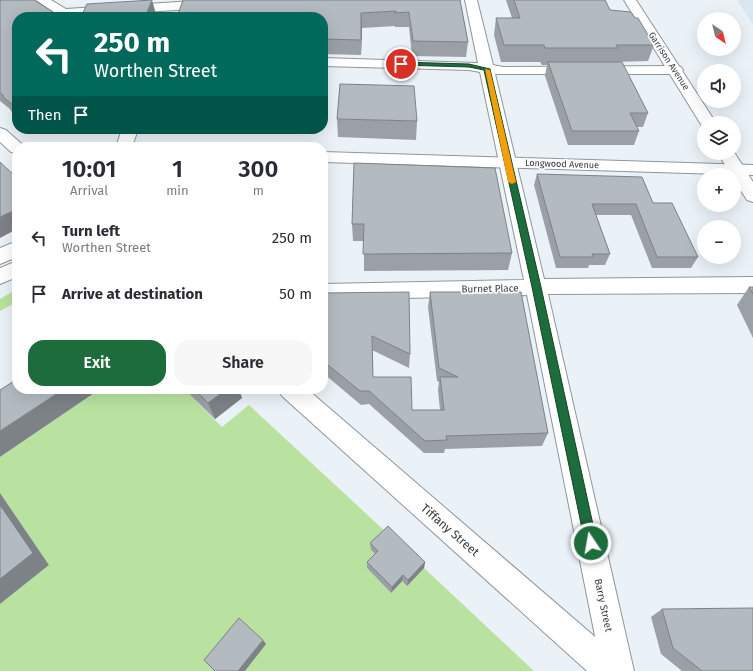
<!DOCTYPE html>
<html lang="en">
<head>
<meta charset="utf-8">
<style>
  body { margin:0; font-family:"Fira Sans",sans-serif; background:#f7f7f7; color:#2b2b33; height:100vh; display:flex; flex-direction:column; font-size:15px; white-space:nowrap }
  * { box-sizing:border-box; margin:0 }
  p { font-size:13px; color:#7c7c81 }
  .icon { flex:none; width:22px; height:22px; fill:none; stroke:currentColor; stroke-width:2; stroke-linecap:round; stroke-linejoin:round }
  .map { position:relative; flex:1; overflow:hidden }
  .drawer { position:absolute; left:12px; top:142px; width:316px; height:252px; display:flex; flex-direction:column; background:#fff; border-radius:16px; box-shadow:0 4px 16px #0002 }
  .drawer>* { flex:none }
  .hud { position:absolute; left:12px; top:12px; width:316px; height:122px; border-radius:16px; box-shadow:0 4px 16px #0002; background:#00695c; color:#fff; overflow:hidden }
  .needle { width:26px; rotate:145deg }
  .buttons { position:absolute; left:697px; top:12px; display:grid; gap:8px }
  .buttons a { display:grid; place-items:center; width:44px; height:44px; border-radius:50%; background:#fff; box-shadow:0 4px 16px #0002; font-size:20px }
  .pin { position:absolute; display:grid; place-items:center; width:34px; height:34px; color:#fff; margin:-17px; border:2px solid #fff; border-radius:50%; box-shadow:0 1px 4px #0007 }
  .me { position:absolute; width:44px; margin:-22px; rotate:348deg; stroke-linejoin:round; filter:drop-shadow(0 0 3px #0008) }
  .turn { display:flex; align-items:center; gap:14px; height:84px; padding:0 16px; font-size:18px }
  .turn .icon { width:52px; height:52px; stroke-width:2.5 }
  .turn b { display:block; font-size:28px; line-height:34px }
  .then { display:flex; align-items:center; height:38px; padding:0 16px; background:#0003; gap:8px; font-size:15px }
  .eta { display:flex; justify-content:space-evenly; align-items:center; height:68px; text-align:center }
  .eta b { font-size:24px; font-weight:600; line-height:28px }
  .action { display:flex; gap:8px; margin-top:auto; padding:8px 16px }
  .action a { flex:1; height:46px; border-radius:16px; background:#1d6c3b; color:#fff; font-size:16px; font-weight:600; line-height:46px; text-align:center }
  .action a+a { background:#f7f7f7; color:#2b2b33 }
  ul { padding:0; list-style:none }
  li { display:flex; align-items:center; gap:12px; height:56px; padding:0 16px }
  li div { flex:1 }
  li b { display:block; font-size:15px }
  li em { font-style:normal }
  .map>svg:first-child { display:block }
  .built { fill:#dae6f2 }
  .green { fill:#b9e2a0 }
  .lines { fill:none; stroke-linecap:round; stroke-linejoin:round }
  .minor-casing { stroke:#90969c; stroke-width:2 }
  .tertiary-casing { stroke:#90969c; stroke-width:2 }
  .secondary-casing { stroke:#90969c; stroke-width:2 }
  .minor { fill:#fff; fill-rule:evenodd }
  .tertiary { fill:#fff; fill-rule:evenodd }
  .secondary { fill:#fff; fill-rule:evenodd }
  .wall { fill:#9aa0a5 }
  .shaded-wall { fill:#7d8286 }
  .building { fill:#b3bac0; stroke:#7d8286 }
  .route { fill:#1d6c3b; stroke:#134626 }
  .slow { fill:#f59e0b }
  .labels { text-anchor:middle; stroke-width:3.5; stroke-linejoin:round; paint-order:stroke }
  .far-street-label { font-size:9px; fill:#373a3d; stroke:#fcfdfe }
  .street-label { font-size:10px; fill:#373a3d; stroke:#fcfdfe }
  .near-street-label { font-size:12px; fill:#373a3d; stroke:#fcfdfe }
</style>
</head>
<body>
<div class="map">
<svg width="753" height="671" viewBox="0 0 753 671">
  <rect width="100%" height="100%" fill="#eaf1f7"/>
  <path class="built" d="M736 0H753V25L737 0Z"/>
  <path class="green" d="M17 289V302L0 311V299Z
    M100 389H184L222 427 249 405 387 533 371 550 378 557 367 568 391 593 402 581 407 586 424 568 534 671H0V604L49 565 0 493V457Z"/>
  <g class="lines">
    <g class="minor-casing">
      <path id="minor" d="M36 0H51L66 9 210 0 214 1 216 4 214 7 210 8 61 17Z
        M465 0H477L493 65 503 67 676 66 681 67 683 70 681 73 676 74H495L544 279 753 277V293L548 294 634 671H602L527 295 323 300V284L524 280 480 72 469 70 323 66V58L478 63Z
        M122 129H138L132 147H116Z"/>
    </g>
    <g class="tertiary-casing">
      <path id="tertiary" d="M323 152 753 165V175L323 162Z
        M17 241V257L0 264V248Z
        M17 261V277L0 284V268Z"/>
    </g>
    <g class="secondary-casing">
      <path id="secondary" d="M624 0H636L716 123H704V127L702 126Z
        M0 128 6 130 25 147H17V153L11 152 0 142Z
        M734 152 753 182V202L747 200 734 180V175H731L718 153Z
        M278 389H307L622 660 627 671H587L282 396Z"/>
    </g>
    <use href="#minor" class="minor"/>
    <use href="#tertiary" class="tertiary"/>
    <use href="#secondary" class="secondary"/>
  </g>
  <path class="wall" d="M0 0 17 17V116L11 111 10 109 0 101Z
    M460 0 468 42 466 57 412 56 409 27H395V26L362 28 361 55 323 54V17Z
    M506 0H605L610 10 635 18 654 45 648 61 614 62 648 113 643 127H637L639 131 634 145H568L545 76 547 65H542L540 62H501L494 35 496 18H512Z
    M337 119 417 121 416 140 338 137Z
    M79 129H112L111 130Z
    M354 163 512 253 508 270 364 271V241H353L352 224Z
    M537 174 653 203 698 257 691 268H652L631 215H596L610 254 605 265H589L588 268H556L534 185Z
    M749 287H753V338L737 305Z
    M430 292 548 433 542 446 445 449 444 453H424L369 404 361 405 323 373V293L410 354 409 368 372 350 373 377 412 410H440L438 390 439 382 437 381 428 307Z
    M184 389H239L242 398 215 419Z
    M370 543 425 562 424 568 407 586 402 581 391 593 367 568V562L375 554 371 550Z
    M662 609 753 671H682L661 654 651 617Z"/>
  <path class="shaded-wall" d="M152 0 156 14 154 17H145Z
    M361 13 362 28 361 55Z
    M17 209V229L0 238V217Z
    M64 389H100L0 457V431Z
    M227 389H239L242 398 215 419 208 403Z
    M0 493 49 565 0 604Z
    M425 562 424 568 407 586 408 580Z
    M403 575 402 581 391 593 392 587Z
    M263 640 266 644 245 671H238Z"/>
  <path class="building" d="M0 0H34L61 17H17V108L3 97 4 96 0 93Z
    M152 0 145 17H81L87 4Z
    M183 0H460L468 42 413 41 409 12 395 13 396 11 361 13V40L323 39V17H177Z
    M514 0H605L610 10 631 12 635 18H638L654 45H616L618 48H545L544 45H504L496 18H520Z
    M548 62H622L648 113H630L639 131H572Z
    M340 84 414 86 417 121 337 119Z
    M0 162 17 178V209L0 217Z
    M354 163 495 168 512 253 363 254 364 224H352Z
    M537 174 642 177 653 203H672L698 257H657L636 204H592L610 254H592L593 257H560Z
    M749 287H753V294Z
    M409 292 410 354 372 336 373 377H411L412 410H444L440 377H458L439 368 430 292H521L548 433 446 436 447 440 425 441 369 391H360L323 361V293Z
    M17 379V389H64L0 431V390Z
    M194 389H227L208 403Z
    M0 505 33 553 0 579Z
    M388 526 425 562 408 580 403 575 392 587 367 562 378 551 370 543Z
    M753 608V671H702L673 648 662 609Z
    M239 618 263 640 238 671H215L204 660Z"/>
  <path class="route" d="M401 62 469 64 490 69 541 287 597 543 595 547 591 549 587 547 585 543 532 287 484 70 469 67 399 65 398 64Z"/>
  <path class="slow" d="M485 69 490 70 516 182 512 184 508 182Z"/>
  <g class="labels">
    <g class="far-street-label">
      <text transform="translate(669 61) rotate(57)" y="3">Garrison Avenue</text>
      <text transform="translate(562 164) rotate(2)" y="3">Longwood Avenue</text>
    </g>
    <g class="street-label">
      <text transform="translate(490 288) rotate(-1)" y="4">Burnet Place</text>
      <text transform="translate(604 605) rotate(78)" y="4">Barry Street</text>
    </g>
    <g class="near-street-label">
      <text transform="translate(450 530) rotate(41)" y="4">Tiffany Street</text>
    </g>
  </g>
</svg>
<div class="buttons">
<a><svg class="needle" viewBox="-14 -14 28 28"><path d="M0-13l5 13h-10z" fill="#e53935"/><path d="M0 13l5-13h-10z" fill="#7c7c81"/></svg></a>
<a><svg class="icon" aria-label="sound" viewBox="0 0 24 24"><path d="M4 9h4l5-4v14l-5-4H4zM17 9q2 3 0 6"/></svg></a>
<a><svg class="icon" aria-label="layers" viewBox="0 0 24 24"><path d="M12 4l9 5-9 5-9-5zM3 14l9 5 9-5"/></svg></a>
<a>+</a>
<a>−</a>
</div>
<div class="pin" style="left:401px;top:64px;background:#d93025"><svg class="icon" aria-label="arrive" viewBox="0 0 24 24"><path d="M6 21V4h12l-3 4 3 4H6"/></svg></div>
<svg class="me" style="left:591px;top:543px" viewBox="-20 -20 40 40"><circle r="17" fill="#1d6c3b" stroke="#fff" stroke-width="3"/><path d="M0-11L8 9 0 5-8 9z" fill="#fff"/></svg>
<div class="hud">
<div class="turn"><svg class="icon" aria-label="left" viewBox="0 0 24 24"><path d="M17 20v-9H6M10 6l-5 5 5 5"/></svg><div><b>250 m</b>Worthen Street</div></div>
<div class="then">Then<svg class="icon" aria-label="arrive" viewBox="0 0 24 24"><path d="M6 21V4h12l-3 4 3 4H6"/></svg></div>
</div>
<section class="drawer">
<div class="eta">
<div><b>10:01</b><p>Arrival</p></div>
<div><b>1</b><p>min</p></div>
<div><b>300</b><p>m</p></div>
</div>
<ul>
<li><svg class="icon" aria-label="left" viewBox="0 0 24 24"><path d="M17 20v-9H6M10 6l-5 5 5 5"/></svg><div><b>Turn left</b><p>Worthen Street</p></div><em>250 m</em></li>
<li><svg class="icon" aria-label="arrive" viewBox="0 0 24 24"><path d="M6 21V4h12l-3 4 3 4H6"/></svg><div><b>Arrive at destination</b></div><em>50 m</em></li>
</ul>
<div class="action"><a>Exit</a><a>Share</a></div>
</section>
</div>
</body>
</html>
